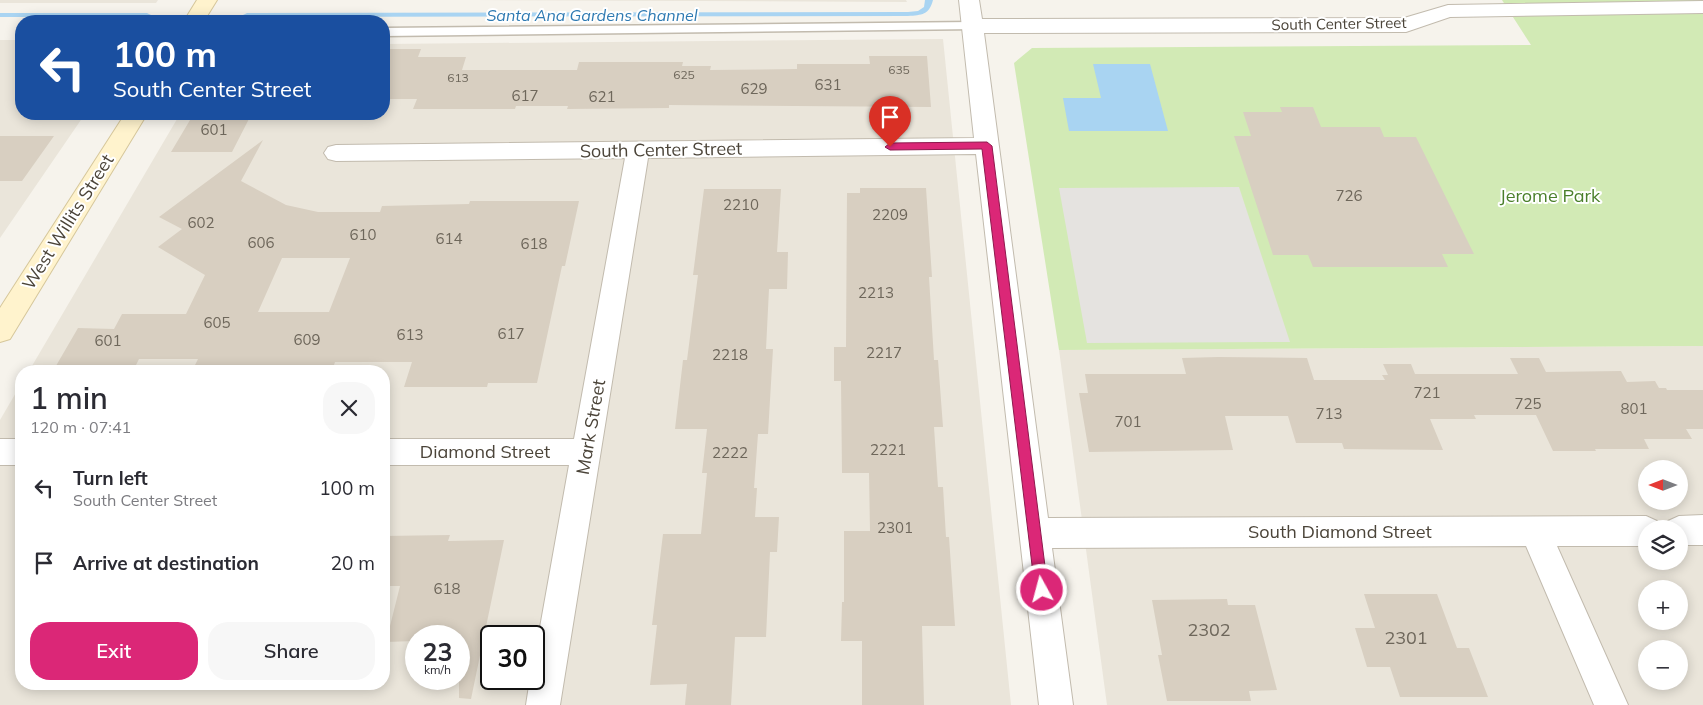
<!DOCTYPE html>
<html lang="en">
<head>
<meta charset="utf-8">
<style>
  body { margin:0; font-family:Mulish,sans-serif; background:#f7f7f7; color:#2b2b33; height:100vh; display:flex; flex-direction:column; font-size:19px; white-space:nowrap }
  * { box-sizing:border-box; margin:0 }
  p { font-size:16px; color:#7c7c81 }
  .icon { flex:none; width:28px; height:28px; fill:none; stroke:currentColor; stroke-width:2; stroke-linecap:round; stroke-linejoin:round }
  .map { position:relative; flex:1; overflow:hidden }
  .details { position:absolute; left:15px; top:365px; width:375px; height:325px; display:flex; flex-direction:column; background:#fff; border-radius:20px; box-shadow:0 2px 12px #0003 }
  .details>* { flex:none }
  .banner { position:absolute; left:15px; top:15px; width:375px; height:105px; border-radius:20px; box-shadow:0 2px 12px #0003; background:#1a4fa0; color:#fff; overflow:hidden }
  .needle { width:32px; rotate:270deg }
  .buttons { position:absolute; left:1638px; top:460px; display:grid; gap:10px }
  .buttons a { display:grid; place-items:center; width:50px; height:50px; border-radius:50%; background:#fff; box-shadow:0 2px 12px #0003; font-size:25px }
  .speed { position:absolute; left:405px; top:625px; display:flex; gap:10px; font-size:25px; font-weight:700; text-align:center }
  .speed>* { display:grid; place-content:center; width:65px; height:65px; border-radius:50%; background:#fff; box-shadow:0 2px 12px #0003; line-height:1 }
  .speed small { font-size:12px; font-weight:400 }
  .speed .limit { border:2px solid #111; border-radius:8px; background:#fff; color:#111 }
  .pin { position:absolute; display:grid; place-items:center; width:42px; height:42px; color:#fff; margin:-51px -21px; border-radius:50% 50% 50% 0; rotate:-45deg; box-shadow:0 0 5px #0007 }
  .pin .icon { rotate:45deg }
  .me { position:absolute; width:55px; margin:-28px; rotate:353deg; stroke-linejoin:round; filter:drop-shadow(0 0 4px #0008) }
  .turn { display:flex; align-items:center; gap:18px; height:105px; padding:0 15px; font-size:22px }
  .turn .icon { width:65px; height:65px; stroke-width:2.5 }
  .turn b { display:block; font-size:35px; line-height:42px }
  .round { display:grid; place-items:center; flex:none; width:52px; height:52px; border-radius:20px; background:#f7f7f7 }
  .head { display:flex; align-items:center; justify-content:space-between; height:85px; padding:0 15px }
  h1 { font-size:30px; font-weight:600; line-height:38px }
  .button { display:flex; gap:10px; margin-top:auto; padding:10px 15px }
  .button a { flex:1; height:58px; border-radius:20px; background:#db2777; color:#fff; font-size:20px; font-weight:600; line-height:58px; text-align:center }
  .button a+a { background:#f7f7f7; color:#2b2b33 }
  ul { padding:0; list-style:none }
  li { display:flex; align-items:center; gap:15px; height:75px; padding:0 15px }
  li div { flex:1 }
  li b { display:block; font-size:19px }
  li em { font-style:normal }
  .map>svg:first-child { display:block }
  .residential { fill:#eae5da; fill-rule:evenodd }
  .green { fill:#d2eab5 }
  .parking { fill:#e5e3e0 }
  .water { fill:#a9d4f2 }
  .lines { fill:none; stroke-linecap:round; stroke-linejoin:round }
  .stream { fill:#a9d4f2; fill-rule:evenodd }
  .building { fill:#d8cfc1; fill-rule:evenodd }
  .lane-casing { stroke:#c2bbae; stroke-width:3 }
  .street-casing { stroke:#c2bbae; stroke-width:2 }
  .secondary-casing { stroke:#d6c79b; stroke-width:2 }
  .lane { fill:#fff; fill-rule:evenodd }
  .street { fill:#fff; fill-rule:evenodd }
  .secondary { fill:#fff3cd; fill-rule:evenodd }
  .route { fill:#db2777; stroke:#8e194d }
  .labels { text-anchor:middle; stroke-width:4; stroke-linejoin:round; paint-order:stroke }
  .far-number-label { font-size:12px; fill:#6e675b }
  .far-street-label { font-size:15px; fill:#4b4439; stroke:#fff }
  .number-label { font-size:15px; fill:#6e675b }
  .far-water-label { font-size:16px; font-style:italic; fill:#2e7ab2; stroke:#fff }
  .street-label { font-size:18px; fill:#4b4439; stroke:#fff }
  .park-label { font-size:18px; fill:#4a7f2a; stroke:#fff }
  .near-number-label { font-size:18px; fill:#6e675b }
</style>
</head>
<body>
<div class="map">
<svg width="1703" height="705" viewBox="0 0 1703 705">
  <rect width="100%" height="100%" fill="#f6f3ec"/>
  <path class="residential" d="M0 0H158L156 3H0Z
    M476 0H906L907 2Z
    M943 39 1011 705H0V420L21 384V684H384V371H29L180 114H384V44ZM416 636H459V679H416ZM491 636H534V679H491Z
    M0 40H21V114H85L0 238Z
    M1703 346V705H1107L1059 350ZM1646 469H1679V501H1646ZM1646 529H1679V561H1646ZM1646 589H1679V621H1646ZM1646 649H1679V681H1646Z"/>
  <path class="green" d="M1502 0H1703V346L1059 350 1014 63 1032 48 1531 45Z"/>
  <path class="parking" d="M1239 187 1290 342 1087 343 1059 188Z"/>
  <path class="water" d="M1093 64H1150L1168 131H1069L1063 98H1101Z"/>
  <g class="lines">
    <path class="stream" d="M925 0H933C929 15 922 15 908 16L247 17 243 15 247 13 908 12 918 11 924 7Z
      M0 13H147L151 15 147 17H0Z"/>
  </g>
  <path class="building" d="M384 49H421L418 57H466L462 70H577L579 62H683L682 66H711L710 70 797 69V64H870L869 56H927L931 107 669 105V108L567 109 568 106H516L515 109H413L417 99H384Z
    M1280 107H1313L1321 127H1380L1384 137H1416L1474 254H1442L1448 267H1313L1308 255H1273L1234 136H1251L1243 112H1282Z
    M193 115H251L232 152H171Z
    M0 136H54L22 181H0Z
    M263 140 241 181 286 205 318 212H380L382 206 469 204 470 201H579L565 266H562L537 383H488L487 387H404L412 362H335L332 371H192L198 359H139L133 371H53L78 328 114 329 122 314H186L205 275 158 247 182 229 159 217ZM282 258H350L329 312H258Z
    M860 188H926L932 277H929L934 360H938L943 427H934L938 487H943L946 537H949L955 626H922L924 705H862V641H841L842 602H844V531H870L869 473H842L841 381H834V347H846L847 193H860Z
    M704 189H781L777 252H788L787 289H769L766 349H773L768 434H758L754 488H757L755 517H779L777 552H770L766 637H735L731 705H685L687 684 650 685 657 625H652L663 534H701L707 473H702L707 429H675L683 360H687L698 275H693Z
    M1218 357 1307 358 1314 380H1385L1382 375H1388L1383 364H1411L1415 374H1518L1510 358H1539L1546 372 1621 371 1627 382 1655 381 1659 388H1666L1667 390H1703V429H1686L1692 439H1644L1649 449H1595L1596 451H1553L1536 415H1474L1476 419H1430L1443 450 1344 449 1342 443H1296L1288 416H1225L1233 450 1089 452 1079 393H1088L1085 374H1186L1182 358Z
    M450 535 448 541 504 540 471 699 459 698V636H416V641L386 642 400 586H384V536Z
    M1364 594H1437L1457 648H1469L1488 697H1400L1390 667H1367L1355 628H1375Z
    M1227 599 1228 605H1255L1277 690 1249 691 1251 701H1167L1158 655H1162L1152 600Z"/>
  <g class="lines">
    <g class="lane-casing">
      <path id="lane" d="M973 22 977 23 979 26 977 29 384 36V28Z"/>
    </g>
    <g class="street-casing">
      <path id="street" d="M959 0H979L982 19 1404 18 1448 5 1703 1V13L1450 17 1406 32 984 33 1048 518 1646 516 1657 521 1661 529H1646V546H1557L1628 705H1594L1526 546 1052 548 1073 705H1039L976 154 648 158 560 705H526L530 679H534V661L569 465H384V439H574L625 158 336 161 328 159 324 153 328 147 336 145 974 138Z
        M0 439H21V465H0Z
        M1703 515V545H1679V529H1664L1668 521 1679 516Z"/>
    </g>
    <g class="secondary-casing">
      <path id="secondary" d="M197 0H217L204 21H184Z
        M125 114H147L10 339 0 342V308Z"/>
    </g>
    <use href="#lane" class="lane"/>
    <use href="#street" class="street"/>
    <use href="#secondary" class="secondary"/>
  </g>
  <path class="route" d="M987 142 992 146 1048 590 1046 595 1042 597 1037 595 1035 590 982 149 890 150 885 147 890 143Z"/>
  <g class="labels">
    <g class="far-number-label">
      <text x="899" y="74">635</text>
      <text x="684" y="79">625</text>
      <text x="458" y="82">613</text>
    </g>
    <g class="far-street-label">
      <text transform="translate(1339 24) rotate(-1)" y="5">South Center Street</text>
    </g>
    <g class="number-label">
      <text x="828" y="90">631</text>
      <text x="754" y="94">629</text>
      <text x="525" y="101">617</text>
      <text x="602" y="102">621</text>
      <text x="214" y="135">601</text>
      <text x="1349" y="201">726</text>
      <text x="741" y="210">2210</text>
      <text x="890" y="220">2209</text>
      <text x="201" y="228">602</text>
      <text x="363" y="240">610</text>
      <text x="449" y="244">614</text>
      <text x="261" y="248">606</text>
      <text x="534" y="249">618</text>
      <text x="876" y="298">2213</text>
      <text x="217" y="328">605</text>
      <text x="511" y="339">617</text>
      <text x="410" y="340">613</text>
      <text x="307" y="345">609</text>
      <text x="108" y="346">601</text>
      <text x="884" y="358">2217</text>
      <text x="730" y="360">2218</text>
      <text x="1427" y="398">721</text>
      <text x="1528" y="409">725</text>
      <text x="1634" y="414">801</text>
      <text x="1329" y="419">713</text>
      <text x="1128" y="427">701</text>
      <text x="888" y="455">2221</text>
      <text x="730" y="458">2222</text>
      <text x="895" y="533">2301</text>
      <text x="447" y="594">618</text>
    </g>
    <g class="far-water-label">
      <text x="592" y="21">Santa Ana Gardens Channel</text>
    </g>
    <g class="street-label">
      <text transform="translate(661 150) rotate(-1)" y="6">South Center Street</text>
      <text transform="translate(68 222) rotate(-58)" y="6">West Willits Street</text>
      <text transform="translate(591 427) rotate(-80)" y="6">Mark Street</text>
      <text x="485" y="458">Diamond Street</text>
      <text x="1340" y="538">South Diamond Street</text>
    </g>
    <g class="park-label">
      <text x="1550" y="202">Jerome Park</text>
    </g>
    <g class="near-number-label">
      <text x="1209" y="636">2302</text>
      <text x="1406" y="644">2301</text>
    </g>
  </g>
</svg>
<div class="buttons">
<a><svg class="needle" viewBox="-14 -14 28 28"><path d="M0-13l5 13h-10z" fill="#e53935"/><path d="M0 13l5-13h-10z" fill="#7c7c81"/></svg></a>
<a><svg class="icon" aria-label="layers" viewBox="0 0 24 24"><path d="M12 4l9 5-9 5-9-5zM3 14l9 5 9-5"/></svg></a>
<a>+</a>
<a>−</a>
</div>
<div class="speed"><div>23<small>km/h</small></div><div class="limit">30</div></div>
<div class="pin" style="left:890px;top:147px;background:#d93025"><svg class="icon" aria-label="arrive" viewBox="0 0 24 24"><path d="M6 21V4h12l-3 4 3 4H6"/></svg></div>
<svg class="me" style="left:1042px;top:590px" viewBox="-20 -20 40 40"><circle r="17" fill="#db2777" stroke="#fff" stroke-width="3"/><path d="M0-11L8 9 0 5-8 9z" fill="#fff"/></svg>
<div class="banner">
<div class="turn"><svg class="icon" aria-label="left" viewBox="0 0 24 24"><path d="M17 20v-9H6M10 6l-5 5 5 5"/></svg><div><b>100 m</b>South Center Street</div></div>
</div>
<section class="details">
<div class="head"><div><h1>1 min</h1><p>120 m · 07:41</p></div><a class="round"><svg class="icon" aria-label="close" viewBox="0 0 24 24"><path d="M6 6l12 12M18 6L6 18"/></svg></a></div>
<ul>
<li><svg class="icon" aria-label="left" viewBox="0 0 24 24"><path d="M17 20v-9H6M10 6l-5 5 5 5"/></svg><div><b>Turn left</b><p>South Center Street</p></div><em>100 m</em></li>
<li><svg class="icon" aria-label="arrive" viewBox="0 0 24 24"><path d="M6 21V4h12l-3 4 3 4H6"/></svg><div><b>Arrive at destination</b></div><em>20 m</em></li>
</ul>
<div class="button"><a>Exit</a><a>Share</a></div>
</section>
</div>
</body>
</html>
